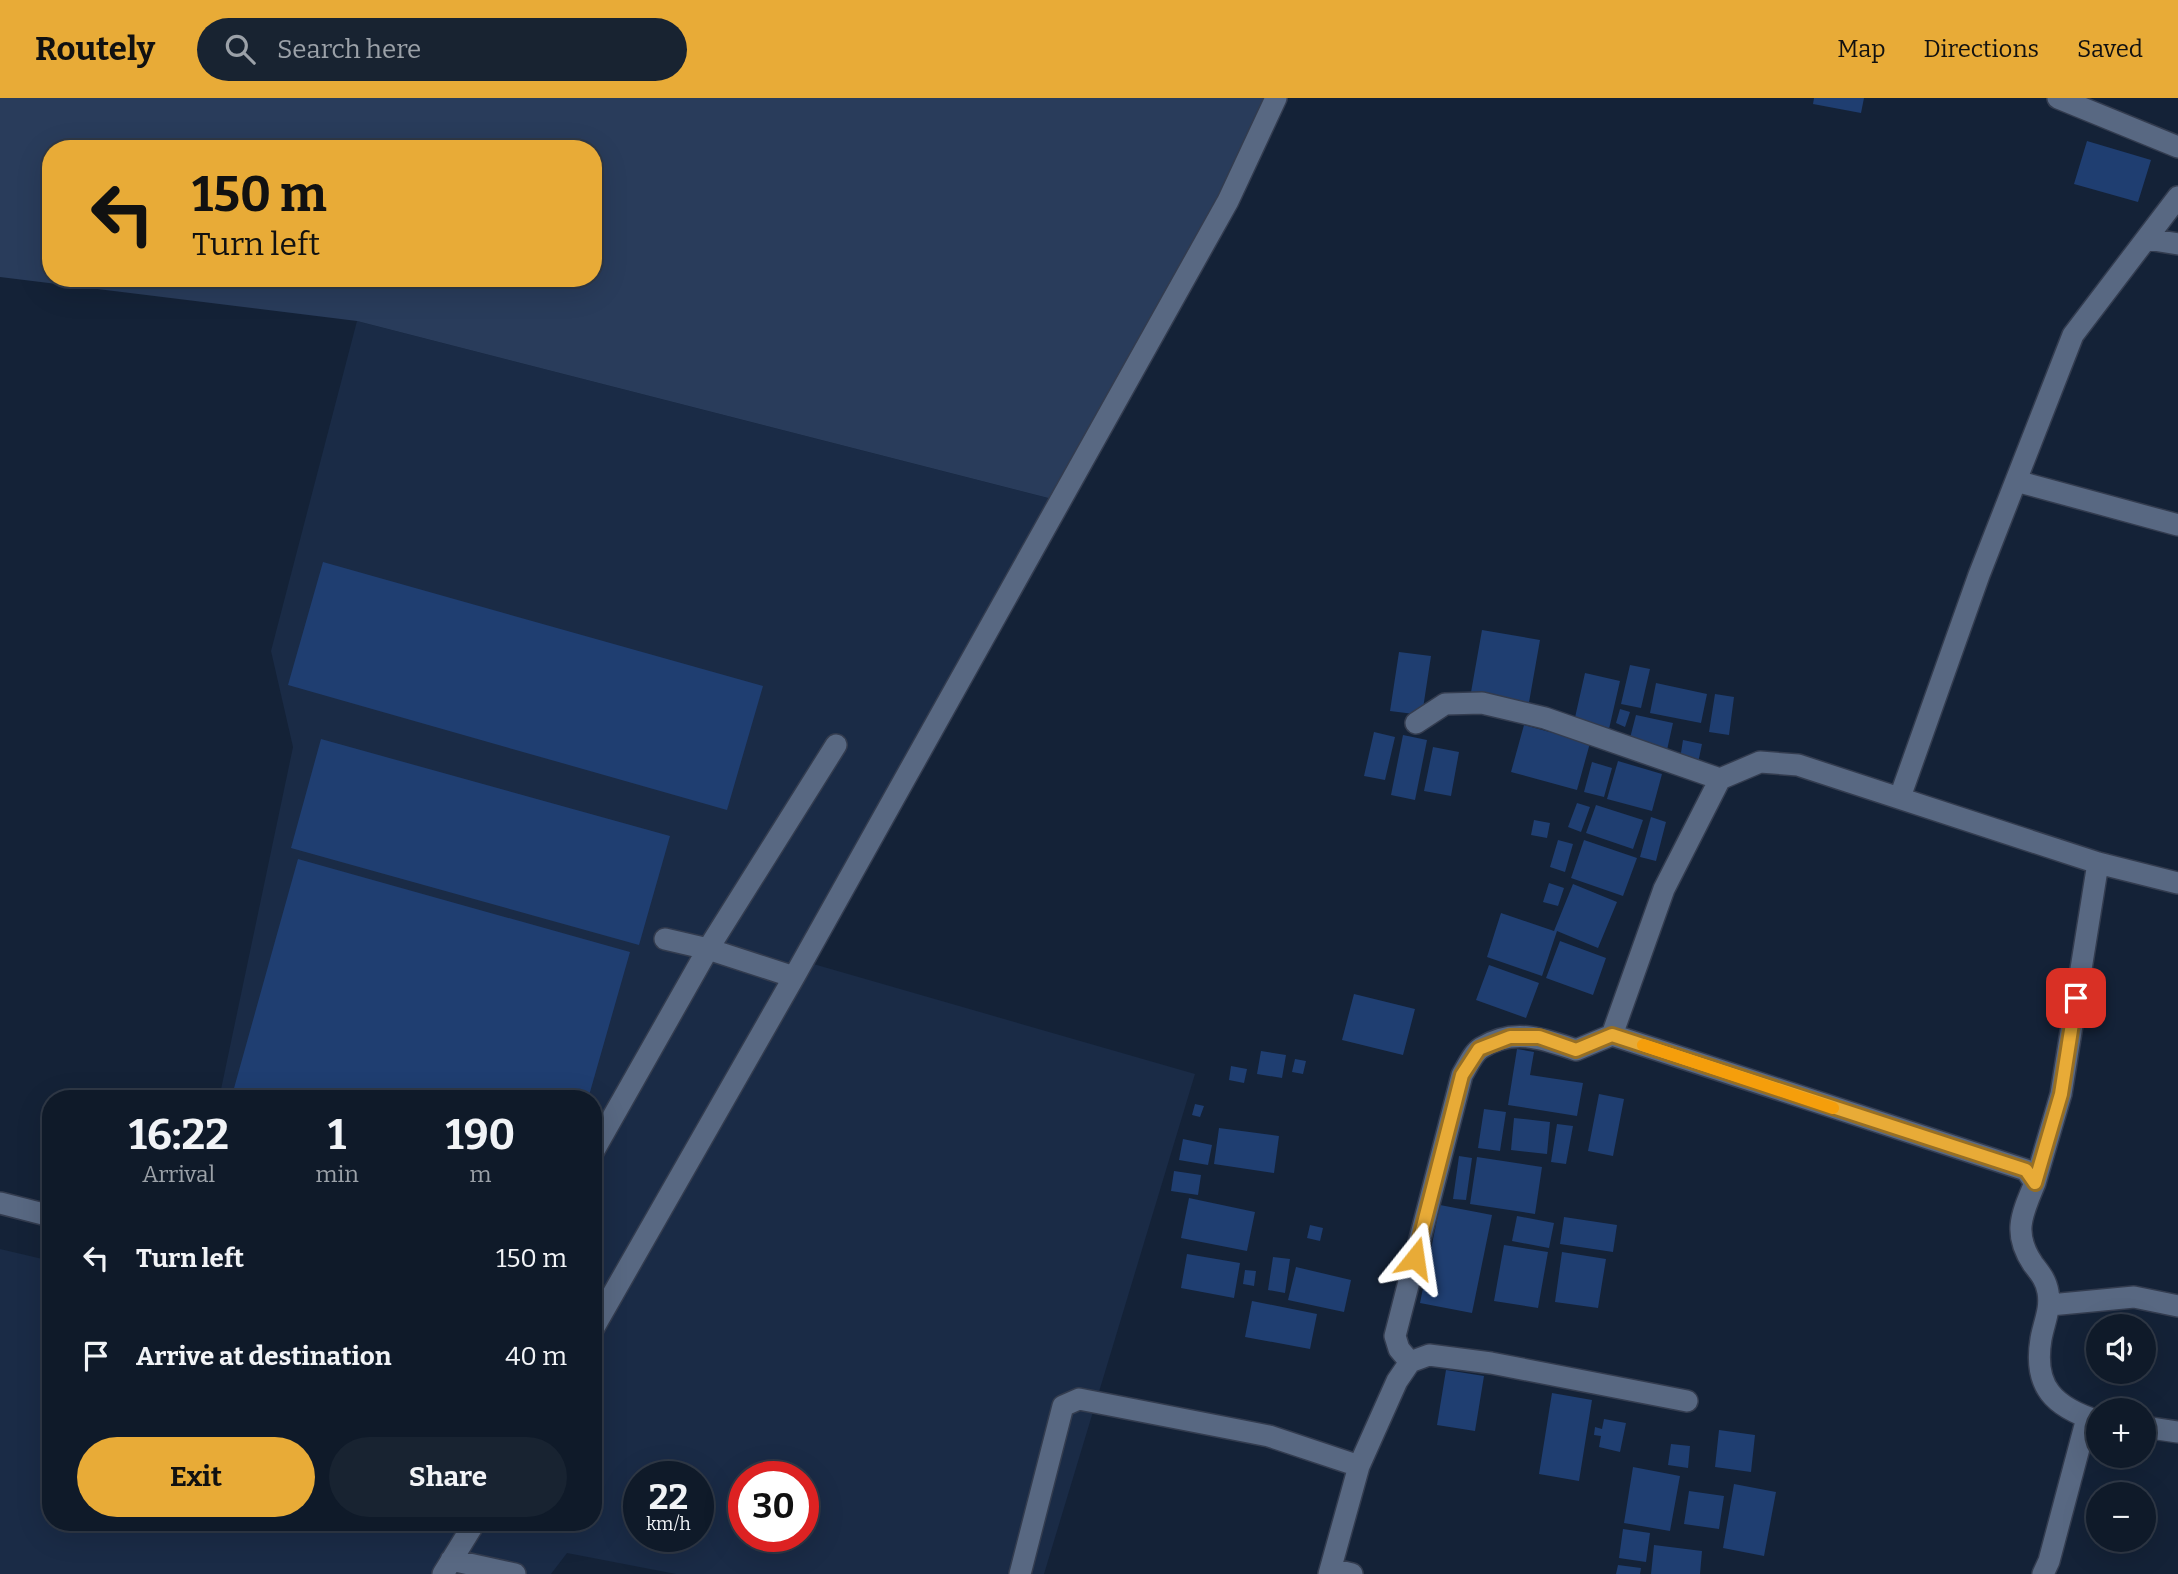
<!DOCTYPE html>
<html lang="en">
<head>
<meta charset="utf-8">
<style>
  body { margin:0; font-family:Bitter,serif; background:#182331; color:#f1f3f6; height:100vh; display:flex; flex-direction:column; font-size:26px; white-space:nowrap }
  * { box-sizing:border-box; margin:0 }
  p { font-size:23px; color:#9ba1a8 }
  .icon { flex:none; width:38px; height:38px; fill:none; stroke:currentColor; stroke-width:2; stroke-linecap:round; stroke-linejoin:round }
  .map { position:relative; flex:1; overflow:hidden }
  .details { position:absolute; left:42px; top:992px; width:560px; height:441px; display:flex; flex-direction:column; background:#0f1a29; border-radius:28px; box-shadow:0 7px 28px #0002,0 0 0 2px #2f3846 }
  .details>* { flex:none }
  .banner { position:absolute; left:42px; top:42px; width:560px; height:147px; border-radius:28px; box-shadow:0 7px 28px #0002,0 0 0 2px #2f3846; background:#e8ab37; color:#111; overflow:hidden }
  .fabs { position:absolute; left:2086px; top:1216px; display:grid; gap:14px }
  .fabs a { display:grid; place-items:center; width:70px; height:70px; border-radius:50%; background:#0f1a29; box-shadow:0 7px 28px #0002,0 0 0 2px #2f3846; font-size:35px }
  .speed { position:absolute; left:623px; top:1363px; display:flex; gap:14px; font-size:35px; font-weight:700; text-align:center }
  .speed>* { display:grid; place-content:center; width:91px; height:91px; border-radius:50%; background:#0f1a29; box-shadow:0 7px 28px #0002,0 0 0 2px #2f3846; line-height:1 }
  .speed small { font-size:18px; font-weight:400 }
  .speed .limit { border:10px solid #d22; background:#fff; color:#111 }
  .pin { position:absolute; display:grid; place-items:center; width:60px; height:60px; color:#fff; margin:-30px; border-radius:14px; box-shadow:0 4px 10px #0006 }
  .me { position:absolute; width:77px; margin:-38px; rotate:15deg; stroke-linejoin:round; filter:drop-shadow(0 0 5px #0008) }
  .turn { display:flex; align-items:center; gap:24px; height:147px; padding:0 35px; font-size:32px }
  .turn .icon { width:91px; height:91px; stroke-width:2.5 }
  .turn b { display:block; font-size:49px; line-height:60px }
  .eta { display:flex; justify-content:space-evenly; align-items:center; height:119px; text-align:center }
  .eta b { font-size:42px; font-weight:700; line-height:49px }
  .button { display:flex; gap:14px; margin-top:auto; padding:14px 35px }
  .button a { flex:1; height:80px; border-radius:42px; background:#e8ab37; color:#111; font-size:28px; font-weight:700; line-height:80px; text-align:center }
  .button a+a { background:#182331; color:#f1f3f6 }
  ul { padding:0; list-style:none }
  li { display:flex; align-items:center; gap:21px; height:98px; padding:0 35px }
  li div { flex:1 }
  li b { display:block; font-size:26px }
  li em { font-style:normal }
  header { display:flex; align-items:center; gap:42px; box-sizing:border-box; height:98px; padding:0 35px; background:#e8ab37; color:#111 }
  header strong { font-size:33px }
  nav { display:flex; gap:38px; margin-inline-start:auto; font-size:24px }
  .search { width:490px; height:63px; background:#182331; display:flex; align-items:center; gap:18px; box-sizing:border-box; padding:0 24px; border-radius:38px; color:#9ba1a8; font-size:26px }
  .map>svg:first-child { display:block }
  .built { fill:#1a2b46; fill-rule:evenodd }
  .green { fill:#293c5b; fill-rule:evenodd }
  .building { fill:#1f3e71 }
  .lines { fill:none; stroke-linecap:round; stroke-linejoin:round }
  .minor-casing { stroke:#333c4f; stroke-width:24 }
  .minor { stroke:#586882; stroke-width:21 }
  .route-casing { stroke:#976f24; stroke-width:18 }
  .route { stroke:#e8ab37; stroke-width:12 }
  .slow { stroke:#f59e0b; stroke-width:12 }
</style>
</head>
<body>
<header>
<strong>Routely</strong>
<div class="search"><svg class="icon" aria-label="search" viewBox="0 0 24 24"><circle cx="10" cy="10" r="6"/><path d="M15 15l6 6"/></svg>Search here</div>
<nav><a>Map</a><a>Directions</a><a>Saved</a></nav>
</header>
<div class="map">
<svg width="2178" height="1476" viewBox="0 0 2178 1476">
  <rect width="100%" height="100%" fill="#142237"/>
  <path class="built" d="M357 223 1064 404 803 863 1195 976 1044 1476H676L567 1455 551 1476H0V1151L51 1163V1424H593V1001H219L293 649 271 553ZM639 1379H698V1438H639ZM744 1379H803V1438H744Z"/>
  <path class="green" d="M0 0H1272L1064 404 357 223 0 179ZM51 51H593V180H51Z"/>
  <path class="building" d="M1814 0H1864L1861 15 1813 6Z
    M2087 43 2151 62 2138 104 2074 86Z
    M323 464 763 588 727 712 288 587Z
    M1482 532 1540 542 1528 610 1470 600Z
    M1399 554 1431 558 1422 617 1390 613Z
    M1630 567 1650 571 1641 610 1621 606Z
    M1585 575 1620 583 1609 631 1574 624Z
    M1656 585 1707 596 1701 625 1650 615Z
    M1715 596 1734 599 1729 637 1709 634Z
    M1620 611 1630 614 1625 629 1616 625Z
    M1636 617 1673 625 1667 652 1629 644Z
    M1524 627 1590 645 1577 692 1511 674Z
    M1374 634 1395 639 1385 682 1364 678Z
    M1403 637 1427 642 1415 702 1391 697Z
    M321 641 670 738 639 847 291 750Z
    M1683 642 1702 646 1698 665 1680 661Z
    M1433 649 1459 654 1451 698 1424 693Z
    M1618 663 1662 676 1652 713 1607 701Z
    M1592 664 1612 670 1604 699 1584 694Z
    M1577 705 1590 709 1581 734 1568 729Z
    M1596 707 1643 722 1633 751 1586 735Z
    M1651 719 1666 724 1656 763 1640 759Z
    M1534 722 1550 725 1547 740 1531 737Z
    M1558 742 1573 746 1565 774 1550 769Z
    M1584 742 1637 760 1623 798 1571 780Z
    M298 761 630 854 588 1001H231Z
    M1549 785 1564 790 1558 808 1543 804Z
    M1573 786 1617 804 1598 850 1557 833 1542 878 1487 859 1501 815 1554 833Z
    M1560 843 1606 860 1593 897 1546 880Z
    M1489 867 1539 885 1526 920 1476 902Z
    M1354 896 1415 911 1403 957 1342 942Z
    M1517 951 1534 954 1530 977 1583 985 1577 1018 1508 1007Z
    M1261 953 1286 957 1282 980 1257 976Z
    M1295 961 1306 963 1303 976 1292 974Z
    M1231 968 1247 971 1244 985 1229 982Z
    M1599 996 1624 1001 1613 1058 1588 1053Z
    M1195 1006 1204 1008 1200 1019 1192 1017Z
    M1484 1011 1506 1014 1500 1053 1478 1050Z
    M1514 1020 1550 1024 1547 1056 1511 1052Z
    M1557 1026 1573 1028 1566 1066 1551 1064Z
    M1219 1030 1279 1038 1274 1075 1214 1066Z
    M1183 1041 1212 1047 1208 1067 1179 1062Z
    M1459 1058 1472 1060 1466 1102 1453 1101Z
    M1477 1059 1542 1069 1535 1116 1470 1106Z
    M1174 1073 1201 1077 1198 1097 1171 1093Z
    M1189 1100 1255 1114 1247 1153 1181 1140Z
    M1440 1107 1492 1117 1472 1215 1420 1205Z
    M1517 1118 1554 1125 1549 1150 1512 1143Z
    M1564 1119 1617 1127 1613 1154 1560 1146Z
    M1310 1127 1323 1130 1320 1143 1307 1140Z
    M1504 1147 1548 1154 1538 1210 1494 1203Z
    M1562 1154 1606 1161 1598 1210 1555 1204Z
    M1187 1156 1240 1165 1234 1200 1181 1190Z
    M1273 1159 1290 1161 1285 1195 1268 1192Z
    M1296 1169 1351 1182 1344 1214 1288 1202Z
    M1245 1172 1256 1173 1254 1188 1243 1186Z
    M1252 1203 1317 1216 1310 1251 1245 1239Z
    M1446 1272 1484 1278 1475 1333 1437 1327Z
    M1552 1295 1592 1302 1579 1383 1539 1376Z
    M1604 1321 1626 1325 1620 1354 1599 1349 1601 1338 1594 1337 1595 1329 1602 1331Z
    M1719 1332 1755 1337 1751 1374 1715 1369Z
    M1671 1346 1690 1348 1688 1370 1668 1367Z
    M1633 1369 1680 1378 1670 1433 1624 1425Z
    M1734 1386 1776 1394 1764 1458 1723 1450Z
    M1689 1393 1724 1398 1719 1431 1684 1426Z
    M1623 1431 1650 1435 1646 1464 1619 1460Z
    M1654 1447 1702 1453 1700 1476H1651Z
    M1618 1467 1641 1470 1640 1476H1616Z"/>
  <g class="lines">
    <g class="minor-casing">
      <path id="minor" d="M2058 0 2178 49
        M2147 141 2178 146
        M2016 383 2178 427
        M1416 625 1445 606 1482 605 1545 620 1720 681
        M1900 699 1979 477 2073 237 2178 99
        M665 841 708 851 794 879
        M1612 937 1664 791 1720 681 1760 664 1798 667 2098 765 2178 785
        M593 1054 708 851 836 647
        M2035 1085 2061 996 2098 765
        M0 1105 51 1118
        M2050 1207 2134 1199 2178 1208
        M593 1231 794 879 1228 103 1276 0
        M1410 1264 1399 1251 1395 1238 1462 977C1467 969 1473 955 1481 950 1514 929 1544 941 1576 952L1612 937 2026 1072 2035 1085C2022 1116 2012 1135 2033 1166 2040 1175 2046 1182 2048 1194 2051 1211 2044 1224 2041 1241 2033 1289 2054 1309 2098 1323
        M2144 1329 2178 1334
        M451 1462 515 1476
        M1331 1471 1352 1476
        M443 1476 475 1424
        M1020 1476 1063 1308 1079 1301 1269 1338 1359 1368
        M1329 1476 1359 1368 1397 1283 1410 1264 1429 1257 1491 1265 1687 1303
        M2043 1476 2049 1463 2087 1320"/>
    </g>
    <use href="#minor" class="minor"/>
  </g>
  <g class="lines">
    <g class="route-casing">
      <path id="route" d="M1415 1160 1462 977 1479 951 1510 939H1539L1576 952 1612 937 2026 1072 2035 1085 2061 996 2076 900"/>
    </g>
    <use href="#route" class="route"/>
    <path class="slow" d="M1643 947 1833 1010"/>
  </g>
</svg>
<div class="fabs">
<a><svg class="icon" aria-label="sound" viewBox="0 0 24 24"><path d="M4 9h4l5-4v14l-5-4H4zM17 9q2 3 0 6"/></svg></a>
<a>+</a>
<a>−</a>
</div>
<div class="speed"><div>22<small>km/h</small></div><div class="limit">30</div></div>
<div class="pin" style="left:2076px;top:900px;background:#d93025"><svg class="icon" aria-label="arrive" viewBox="0 0 24 24"><path d="M6 21V4h12l-3 4 3 4H6"/></svg></div>
<svg class="me" style="left:1415px;top:1160px" viewBox="-20 -20 40 40"><path d="M0-17L14 15 0 8-14 15z" fill="#e8ab37" stroke="#fff" stroke-width="4"/></svg>
<div class="banner">
<div class="turn"><svg class="icon" aria-label="left" viewBox="0 0 24 24"><path d="M17 20v-9H6M10 6l-5 5 5 5"/></svg><div><b>150 m</b>Turn left</div></div>
</div>
<section class="details">
<div class="eta">
<div><b>16:22</b><p>Arrival</p></div>
<div><b>1</b><p>min</p></div>
<div><b>190</b><p>m</p></div>
</div>
<ul>
<li><svg class="icon" aria-label="left" viewBox="0 0 24 24"><path d="M17 20v-9H6M10 6l-5 5 5 5"/></svg><div><b>Turn left</b></div><em>150 m</em></li>
<li><svg class="icon" aria-label="arrive" viewBox="0 0 24 24"><path d="M6 21V4h12l-3 4 3 4H6"/></svg><div><b>Arrive at destination</b></div><em>40 m</em></li>
</ul>
<div class="button"><a>Exit</a><a>Share</a></div>
</section>
</div>
</body>
</html>
